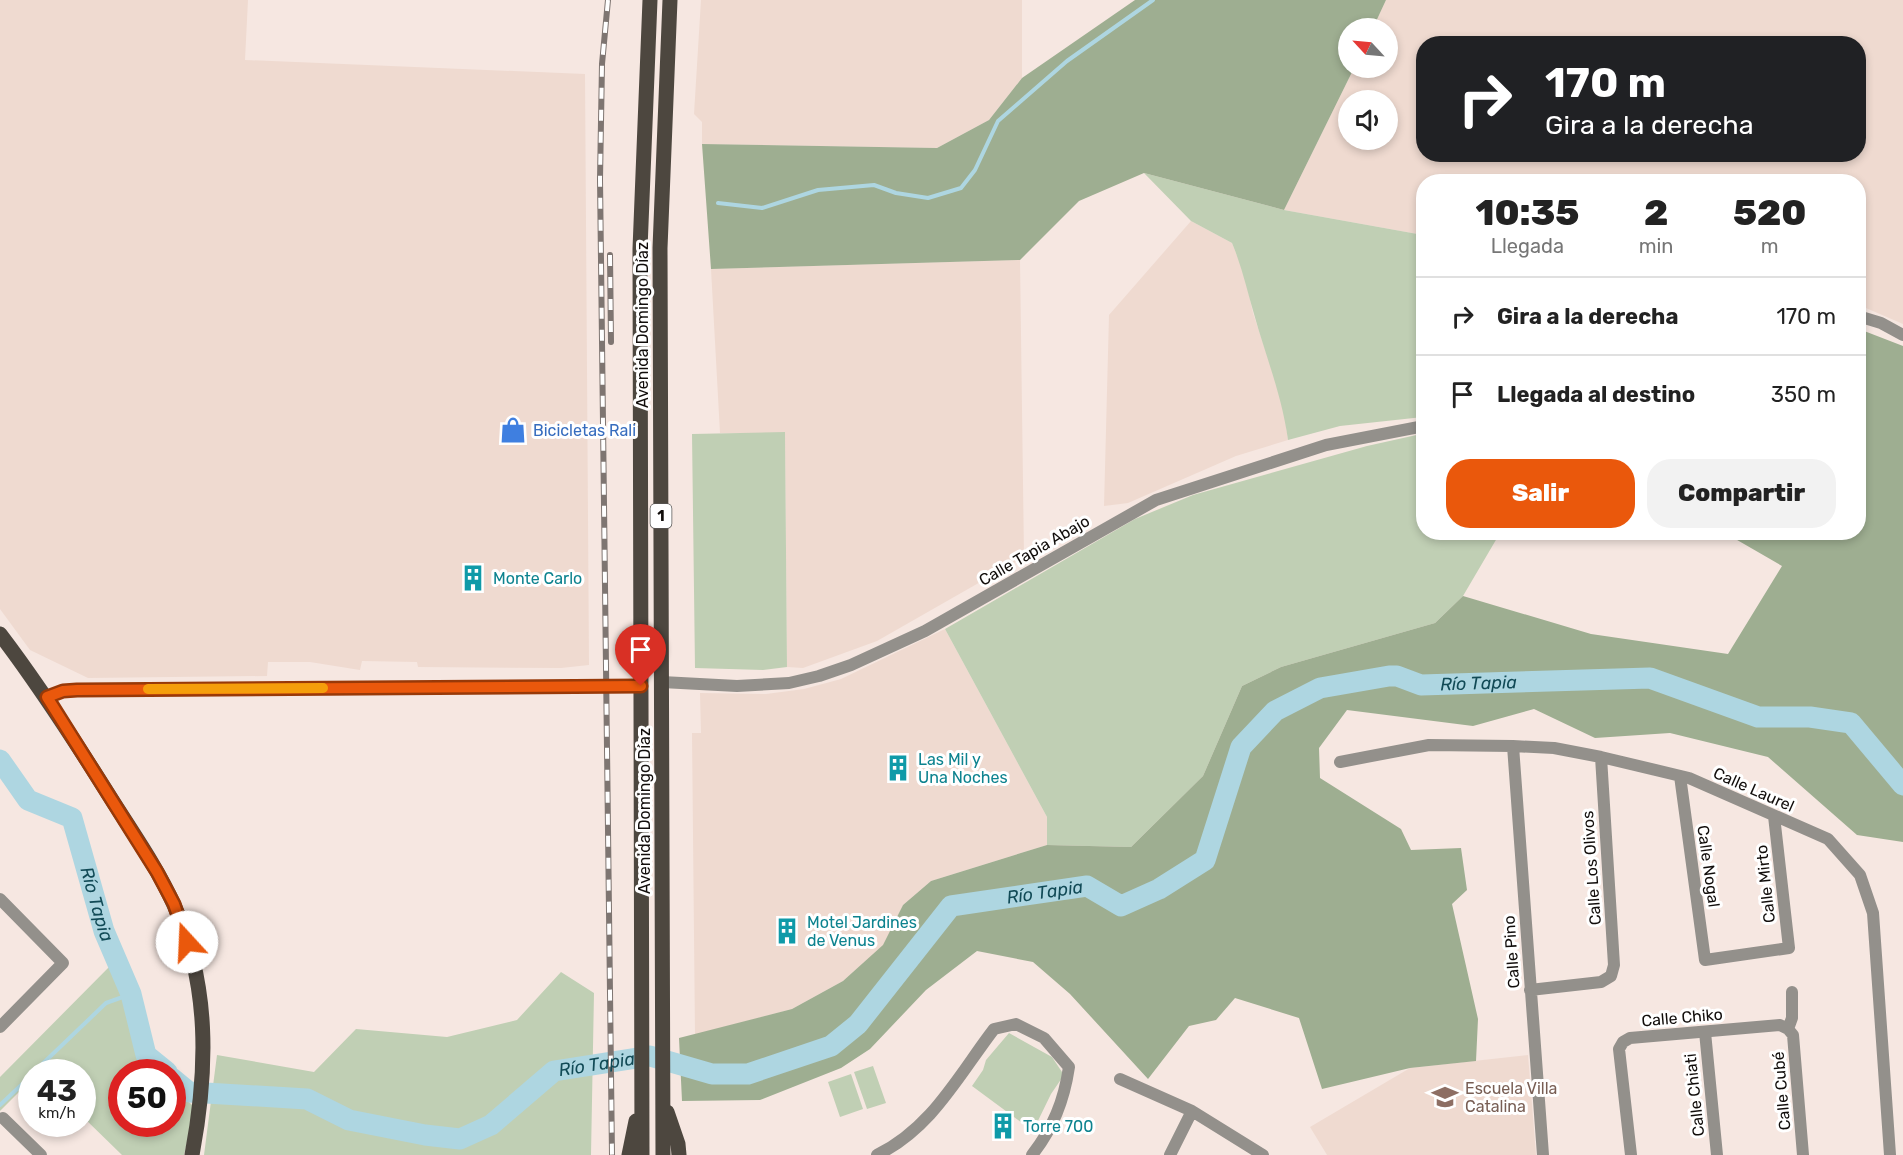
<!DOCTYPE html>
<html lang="es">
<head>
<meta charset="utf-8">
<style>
  body { margin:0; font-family:Rubik,sans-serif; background:#f2f2f2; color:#222; height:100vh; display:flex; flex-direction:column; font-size:22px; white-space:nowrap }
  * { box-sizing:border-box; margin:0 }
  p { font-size:20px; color:#767676 }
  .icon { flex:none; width:33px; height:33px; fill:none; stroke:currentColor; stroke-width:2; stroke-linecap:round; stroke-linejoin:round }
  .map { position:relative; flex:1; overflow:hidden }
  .side { position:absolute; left:1416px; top:174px; width:450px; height:366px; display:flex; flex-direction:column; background:#fff; border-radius:24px; box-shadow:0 3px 9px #0003 }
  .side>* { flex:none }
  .guide { position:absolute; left:1416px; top:36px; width:450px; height:126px; border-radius:24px; box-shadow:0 3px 9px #0003; background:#202124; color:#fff; overflow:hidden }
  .needle { width:39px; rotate:296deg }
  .fabs { position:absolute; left:1338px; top:18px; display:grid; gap:12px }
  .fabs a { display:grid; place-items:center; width:60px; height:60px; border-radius:50%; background:#fff; box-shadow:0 3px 9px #0003; font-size:30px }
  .speed { position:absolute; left:18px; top:1059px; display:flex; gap:12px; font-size:30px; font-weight:700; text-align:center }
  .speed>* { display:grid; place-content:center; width:78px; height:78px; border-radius:50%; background:#fff; box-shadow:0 3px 9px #0003; line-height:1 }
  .speed small { font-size:15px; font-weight:400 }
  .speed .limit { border:9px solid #d22; background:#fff; color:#111 }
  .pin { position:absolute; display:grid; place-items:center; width:51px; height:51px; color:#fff; margin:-62px -26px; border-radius:50% 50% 50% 0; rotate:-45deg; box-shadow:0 0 6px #0007 }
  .pin .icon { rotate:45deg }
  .me { position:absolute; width:66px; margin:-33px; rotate:340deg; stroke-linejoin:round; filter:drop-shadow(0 0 4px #0008) }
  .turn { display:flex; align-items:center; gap:21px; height:126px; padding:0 30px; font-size:27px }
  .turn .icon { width:78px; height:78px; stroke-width:2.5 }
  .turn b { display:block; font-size:42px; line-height:51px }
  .eta { display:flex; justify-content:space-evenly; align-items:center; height:102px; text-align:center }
  .eta b { font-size:36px; font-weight:800; line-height:42px }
  .cta { display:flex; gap:12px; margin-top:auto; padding:12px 30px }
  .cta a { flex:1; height:69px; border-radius:24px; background:#ea580c; color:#fff; font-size:24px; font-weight:800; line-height:69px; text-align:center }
  .cta a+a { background:#f2f2f2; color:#222 }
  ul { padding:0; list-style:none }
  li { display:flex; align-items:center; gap:18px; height:78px; padding:0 30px; border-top:2px solid #e0e0e0 }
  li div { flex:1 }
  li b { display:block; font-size:22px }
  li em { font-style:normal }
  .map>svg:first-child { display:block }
  .built { fill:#efdad0; fill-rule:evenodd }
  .green { fill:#c0cfb4 }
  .forest { fill:#9eae91 }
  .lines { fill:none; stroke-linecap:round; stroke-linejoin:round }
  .stream { stroke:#aed6e1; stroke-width:4 }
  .river { stroke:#aed6e1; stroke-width:21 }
  .minor { stroke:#93908b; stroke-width:12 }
  .major { stroke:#4d473f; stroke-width:15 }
  .rail-casing { stroke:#7e7571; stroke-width:6 }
  .rail { stroke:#fff; stroke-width:4; stroke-dasharray:11; stroke-linecap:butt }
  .route-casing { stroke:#983908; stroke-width:15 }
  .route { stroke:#ea580c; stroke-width:10 }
  .slow { stroke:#f59e0b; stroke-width:10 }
  .labels { text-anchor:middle; stroke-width:6; stroke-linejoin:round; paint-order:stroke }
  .shield { fill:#fff; stroke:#585654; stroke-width:1.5 }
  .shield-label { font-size:15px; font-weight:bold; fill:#110d0b }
  .street-label { font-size:16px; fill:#110d0b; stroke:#fff }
  .shop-label { font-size:16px; fill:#366cbe; stroke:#fff; text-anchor:start }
  .culture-label { font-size:16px; fill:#0d838f; stroke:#fff; text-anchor:start }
  .education-label { font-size:16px; fill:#785e54; stroke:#fff; text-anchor:start }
  .water-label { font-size:18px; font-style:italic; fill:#114a56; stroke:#fff }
</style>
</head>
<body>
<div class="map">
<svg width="1903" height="1155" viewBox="0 0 1903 1155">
  <rect width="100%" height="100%" fill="#f6e7e1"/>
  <path class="built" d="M0 0H248L245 60 585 74 589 665 561 668 418 667 417 662 362 661 360 670 310 662H268L267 676 88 678 30 650 0 609Z
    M701 0H1022V78L989 120 937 148 702 144V122L694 114Z
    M1386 0H1903V324L1859 305 1858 182H1424L1423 235 1284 210 1354 68H1388V28H1373ZM1424 44H1858V154H1424ZM1348 100H1388V140H1348Z
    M1191 221 1232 243 1245 276 1253 313 1283 403 1288 440 1236 456 1128 503 1104 506 1109 315Z
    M1020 260 1024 557 877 641 803 668 787 667 785 433H720L711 269Z
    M945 629 1047 817V845L931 881 903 905 884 945 843 981 792 1009 695 1035 692 733H701L700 693 766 694 804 689 841 679Z
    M1528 1055 1536 1155H1327L1310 1127 1410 1068Z"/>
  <path class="green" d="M1144 173 1284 210 1423 235V417L1340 426 1288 440C1282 396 1266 357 1254 314 1247 290 1242 267 1232 243L1191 221Z
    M785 432 787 667 763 670 695 668 692 434Z
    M1421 434 1424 532 1500 533 1463 596 1435 623 1281 667 1242 686 1203 776 1131 847 1047 845V817L945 629 1135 519 1193 495 1367 446Z
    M112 964 150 1063 159 1072H122V1124H172L173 1086 195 1108 184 1155H122L83 1117 82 1072H32L31 1080 0 1111V1077Z
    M561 972 594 993 591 1155H204L217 1055 314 1072 356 1029 447 1037 517 1020Z
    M1009 1033 1052 1057 1064 1075 1051 1094 1033 1131 972 1086 983 1070 986 1060Z
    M873 1066 886 1103 867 1109 854 1072Z
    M851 1074 863 1109 840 1117 828 1082Z"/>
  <path class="forest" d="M1135 0H1386L1373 28H1348V68H1354L1284 210 1144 173 1079 201 1020 260 711 269 702 144 937 148 989 120 1022 78Z
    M1859 329 1903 346V842L1857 835 1768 757 1670 733 1595 738 1534 709 1473 726 1347 710 1319 748 1320 778 1401 829 1411 850 1461 848 1467 890 1452 904 1478 1019 1476 1061 1410 1068 1322 1089 1299 1018 1235 998 1216 1020 1189 1026 1148 1079 1070 994 1033 962 977 951 926 990 870 1049 841 1068 760 1100 682 1101 679 1038 792 1009 843 981 883 945 903 905 931 881 1047 845 1131 847 1203 776 1242 686 1281 667 1435 623 1463 596 1591 634 1728 654 1782 566 1725 533 1858 532Z"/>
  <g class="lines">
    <path class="stream" d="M718 203 762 208 818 190 874 185 896 193 928 198 961 188 975 170 998 121 1067 61 1153 0
      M34 1072 106 1003 131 994
      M0 1105 32 1075"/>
    <g class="river">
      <path id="s1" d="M0 760 28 800 72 818 104 931 131 994 146 1055 167 1072"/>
      <path id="s2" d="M172 1078 189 1092 307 1099 349 1120 425 1135 460 1139 491 1125 554 1071 650 1056 712 1074H748L831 1046 858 1024 951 906 1087 886 1121 906 1159 889 1205 860 1241 747 1275 711 1320 688 1389 676H1397L1421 685 1650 678 1758 717H1810L1851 723 1903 785"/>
    </g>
    <path class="minor" d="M1858 316 1881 323 1903 335
      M662 682 737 686 789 683 819 676 851 665 925 631 1156 500 1326 445 1424 426
      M47 697 63 691 77 690 641 686
      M1513 746 1543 1155
      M1340 762 1429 745 1513 746 1554 748 1601 757 1689 778 1828 839 1860 875 1873 913 1890 1155
      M1680 776 1705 960 1789 948 1774 816
      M0 899 63 963 0 1027
      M1530 990 1601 982 1611 976 1614 965 1601 757
      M1788 1029 1793 1035 1803 1155
      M1788 1029 1792 1018V992
      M1705 1032 1717 1155
      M1120 1079 1192 1111 1263 1155
      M3 1118 41 1155
      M877 1155C932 1128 958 1076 994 1029L1016 1024 1044 1038 1069 1067C1064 1101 1053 1128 1032 1155
      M1170 1155 1192 1111
      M1631 1155 1619 1049 1623 1042 1630 1038 1780 1025 1788 1029"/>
    <path class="major" d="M0 634C39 685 73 738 107 792 130 829 156 865 174 905 210 985 208 1070 192 1155
      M667 1112 678 1144 679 1155
      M629 1155 636 1121
      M642 1155 640 249 650 0
      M663 1155 660 248 670 0"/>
    <g class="rail-casing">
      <path id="rail" d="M608 0 602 64 600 179 612 1155
        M610 255 611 342"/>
    </g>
    <use href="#rail" class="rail"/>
  </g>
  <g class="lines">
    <g class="route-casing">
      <path id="route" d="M187 942 174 904 157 872 47 697 63 691 77 690 641 686"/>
    </g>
    <use href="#route" class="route"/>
    <path class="slow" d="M148 689 323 688"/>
  </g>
  <defs>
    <g id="shop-bare" transform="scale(2.07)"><path d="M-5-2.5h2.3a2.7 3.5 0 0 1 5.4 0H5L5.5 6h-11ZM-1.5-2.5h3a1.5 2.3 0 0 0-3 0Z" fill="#3f7fe0" stroke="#fff" stroke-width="2.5" paint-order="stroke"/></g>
    <g id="building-bare" transform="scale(2.07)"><path d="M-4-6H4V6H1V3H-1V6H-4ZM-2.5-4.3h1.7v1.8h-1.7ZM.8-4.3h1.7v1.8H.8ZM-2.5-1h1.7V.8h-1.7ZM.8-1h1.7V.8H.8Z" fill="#0f9aa8" stroke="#fff" stroke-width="2.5" paint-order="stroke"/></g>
    <g id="school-bare" transform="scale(2.07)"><path d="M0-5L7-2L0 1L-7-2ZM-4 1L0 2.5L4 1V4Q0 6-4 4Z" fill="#8d6e63" stroke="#fff" stroke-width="2.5" paint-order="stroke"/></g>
  </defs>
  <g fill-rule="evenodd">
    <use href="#shop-bare" x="513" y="430"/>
    <use href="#building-bare" x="473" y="578"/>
    <use href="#building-bare" x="898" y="768"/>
    <use href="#building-bare" x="787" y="931"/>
    <use href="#school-bare" x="1445" y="1097"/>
    <use href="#building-bare" x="1003" y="1126"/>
  </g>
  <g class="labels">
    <rect class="shield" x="650.5" y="504" width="21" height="24" rx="4.5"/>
    <g class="shield-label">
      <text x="661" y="521">1</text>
    </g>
    <g class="street-label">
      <text transform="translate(642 325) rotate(-90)" y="6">Avenida Domingo Díaz</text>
      <text transform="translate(1034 550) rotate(-30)" y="6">Calle Tapia Abajo</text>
      <text transform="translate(1754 789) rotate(24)" y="6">Calle Laurel</text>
      <text transform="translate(644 811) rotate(-90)" y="6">Avenida Domingo Díaz</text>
      <text transform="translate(1709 866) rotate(82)" y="6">Calle Nogal</text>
      <text transform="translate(1591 868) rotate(-94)" y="6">Calle Los Olivos</text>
      <text transform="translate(1765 884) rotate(-96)" y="6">Calle Mirto</text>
      <text transform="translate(1511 952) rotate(-94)" y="6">Calle Pino</text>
      <text transform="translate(1682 1017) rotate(-5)" y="6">Calle Chiko</text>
      <text transform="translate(1781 1091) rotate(-95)" y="6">Calle Cubé</text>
      <text transform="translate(1694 1095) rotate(-96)" y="6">Calle Chiati</text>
    </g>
    <g class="shop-label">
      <text x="533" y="436">Bicicletas Rali</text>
    </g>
    <g class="culture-label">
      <text x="493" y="584">Monte Carlo</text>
      <text x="918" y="765">Las Mil y<tspan x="918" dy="18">Una Noches</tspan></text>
      <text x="807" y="928">Motel Jardines<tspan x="807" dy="18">de Venus</tspan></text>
      <text x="1023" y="1132">Torre 700</text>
    </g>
    <g class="education-label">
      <text x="1465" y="1094">Escuela Villa<tspan x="1465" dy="18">Catalina</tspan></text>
    </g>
    <g class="water-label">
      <text dy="6" stroke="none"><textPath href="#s2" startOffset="1540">Río Tapia</textPath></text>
      <text dy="6" stroke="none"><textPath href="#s2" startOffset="982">Río Tapia</textPath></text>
      <text dy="6" stroke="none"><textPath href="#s1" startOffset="186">Río Tapia</textPath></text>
      <text dy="6" stroke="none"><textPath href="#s2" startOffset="460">Río Tapia</textPath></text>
    </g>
  </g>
</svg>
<div class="fabs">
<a><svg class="needle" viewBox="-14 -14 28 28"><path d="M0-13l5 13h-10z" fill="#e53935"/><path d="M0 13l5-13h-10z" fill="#767676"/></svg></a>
<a><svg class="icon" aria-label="sound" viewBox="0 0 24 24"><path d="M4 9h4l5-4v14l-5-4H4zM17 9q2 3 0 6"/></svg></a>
</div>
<div class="speed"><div>43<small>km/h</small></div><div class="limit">50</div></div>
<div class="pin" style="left:641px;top:686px;background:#d93025"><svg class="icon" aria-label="arrive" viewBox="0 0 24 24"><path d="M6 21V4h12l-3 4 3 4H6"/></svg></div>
<svg class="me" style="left:187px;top:942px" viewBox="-20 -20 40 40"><circle r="19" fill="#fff"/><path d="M0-13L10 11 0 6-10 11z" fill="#ea580c"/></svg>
<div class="guide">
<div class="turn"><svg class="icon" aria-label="right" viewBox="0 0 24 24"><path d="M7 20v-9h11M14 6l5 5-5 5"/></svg><div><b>170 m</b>Gira a la derecha</div></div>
</div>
<section class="side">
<div class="eta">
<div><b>10:35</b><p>Llegada</p></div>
<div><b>2</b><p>min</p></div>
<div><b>520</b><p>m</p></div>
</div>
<ul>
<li><svg class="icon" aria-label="right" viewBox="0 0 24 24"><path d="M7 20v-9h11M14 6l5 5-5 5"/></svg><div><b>Gira a la derecha</b></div><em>170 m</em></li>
<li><svg class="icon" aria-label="arrive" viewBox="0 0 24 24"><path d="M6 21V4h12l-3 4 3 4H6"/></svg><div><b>Llegada al destino</b></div><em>350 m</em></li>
</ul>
<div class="cta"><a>Salir</a><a>Compartir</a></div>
</section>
</div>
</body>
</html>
